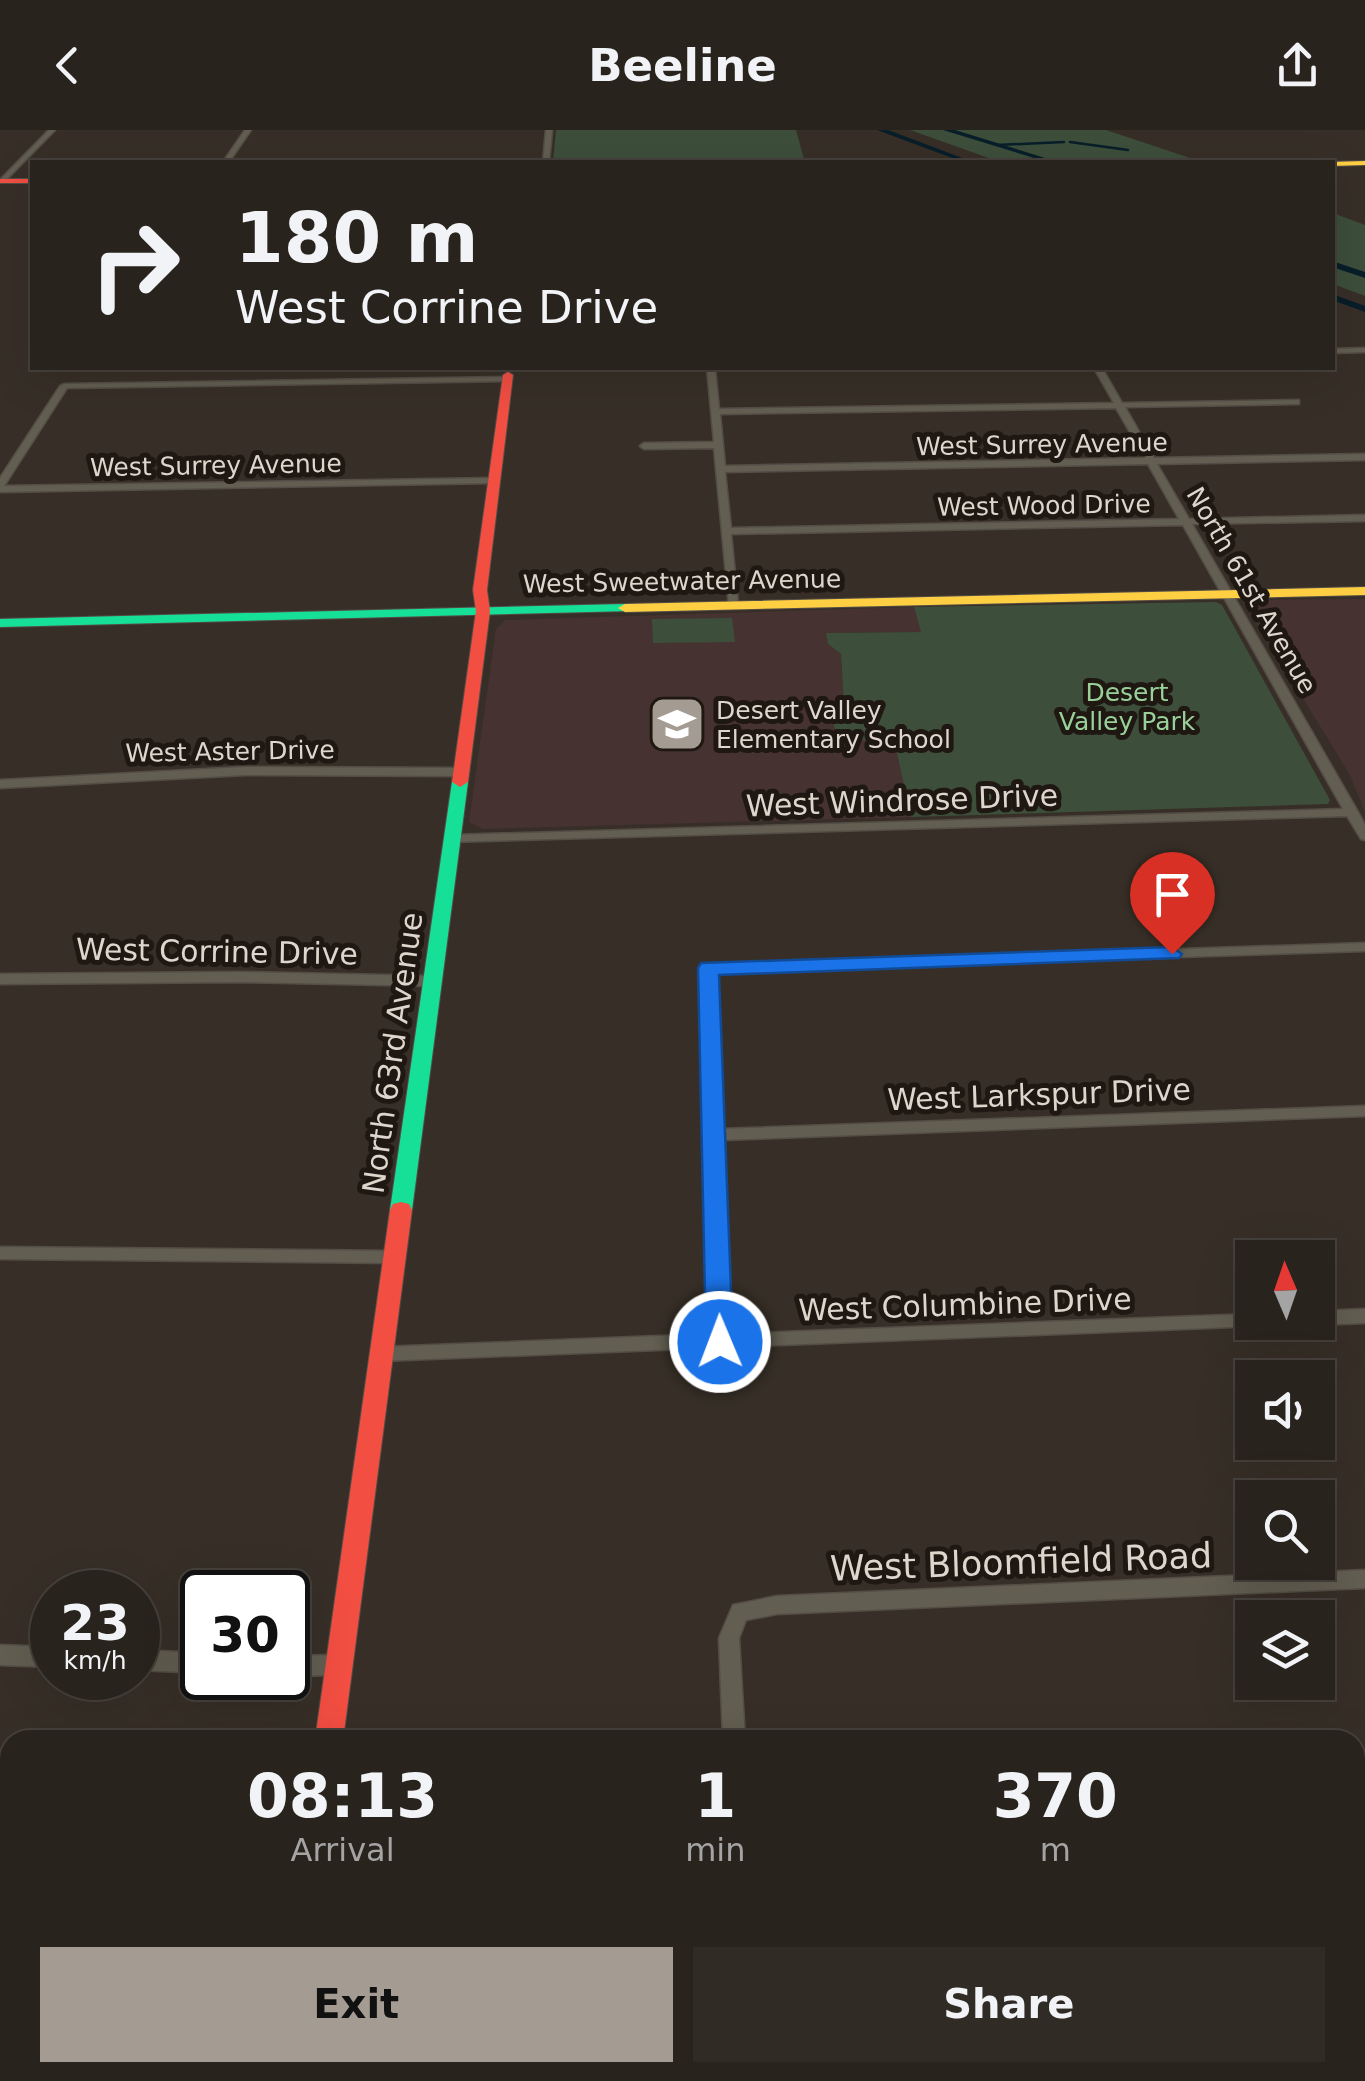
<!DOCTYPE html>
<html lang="en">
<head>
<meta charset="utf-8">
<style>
  body { margin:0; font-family:"DejaVu Sans",sans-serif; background:#312b26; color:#f1f3f6; height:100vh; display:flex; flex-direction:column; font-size:38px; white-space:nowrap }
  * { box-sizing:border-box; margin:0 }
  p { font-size:32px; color:#a5a4a4 }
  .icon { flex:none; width:55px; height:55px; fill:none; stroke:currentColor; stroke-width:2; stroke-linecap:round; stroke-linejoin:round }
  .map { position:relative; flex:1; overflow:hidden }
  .details { position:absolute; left:0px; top:1600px; width:1365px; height:352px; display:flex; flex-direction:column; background:#29231d; border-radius:30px 30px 0 0; box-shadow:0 10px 40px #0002,0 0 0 2px #45403b }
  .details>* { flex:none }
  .guide { position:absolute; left:30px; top:30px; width:1305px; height:210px; border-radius:0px; box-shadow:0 10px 40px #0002,0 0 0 2px #45403b; background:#29231d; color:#f1f3f6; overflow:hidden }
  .needle { width:65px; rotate:358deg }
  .buttons { position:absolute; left:1235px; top:1110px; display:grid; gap:20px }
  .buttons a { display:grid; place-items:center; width:100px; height:100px; border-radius:0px; background:#29231d; box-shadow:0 10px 40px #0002,0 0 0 2px #45403b; font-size:50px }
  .speed { position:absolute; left:30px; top:1440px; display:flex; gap:20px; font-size:50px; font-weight:700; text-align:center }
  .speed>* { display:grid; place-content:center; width:130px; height:130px; border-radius:50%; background:#29231d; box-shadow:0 10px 40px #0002,0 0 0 2px #45403b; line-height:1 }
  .speed small { font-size:25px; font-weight:400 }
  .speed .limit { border:5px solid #111; border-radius:15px; background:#fff; color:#111 }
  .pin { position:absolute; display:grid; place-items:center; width:85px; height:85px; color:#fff; margin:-102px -42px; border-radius:50% 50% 50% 0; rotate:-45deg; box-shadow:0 0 10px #0007 }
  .pin .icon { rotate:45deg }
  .me { position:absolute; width:110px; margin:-55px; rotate:359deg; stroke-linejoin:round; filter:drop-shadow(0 0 8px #0008) }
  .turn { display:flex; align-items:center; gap:35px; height:210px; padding:0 40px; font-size:45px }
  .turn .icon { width:130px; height:130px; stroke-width:2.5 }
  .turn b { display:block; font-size:70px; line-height:85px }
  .eta { display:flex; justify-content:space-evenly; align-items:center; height:170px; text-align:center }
  .eta b { font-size:60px; font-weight:700; line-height:70px }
  .action { display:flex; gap:20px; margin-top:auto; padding:20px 40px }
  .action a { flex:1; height:115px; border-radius:0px; background:#a49b92; color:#111; font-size:40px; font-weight:700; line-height:115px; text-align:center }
  .action a+a { background:#312b26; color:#f1f3f6 }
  header { display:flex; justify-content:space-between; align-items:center; height:130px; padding:0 40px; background:#29231d; font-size:45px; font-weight:700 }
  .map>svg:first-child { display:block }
  .education { fill:#463231 }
  .green { fill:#3d4e3b }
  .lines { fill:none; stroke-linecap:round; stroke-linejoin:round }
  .stream { stroke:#081e28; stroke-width:2.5 }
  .canal { fill:#081e28; fill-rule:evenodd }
  .street-casing { stroke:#534d46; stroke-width:3 }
  .fast-casing { stroke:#534d46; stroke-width:2 }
  .slow-casing { stroke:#534d46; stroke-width:2 }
  .jam-casing { stroke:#534d46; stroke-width:2 }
  .street { fill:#625e51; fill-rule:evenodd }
  .fast { fill:#16e098; fill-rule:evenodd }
  .slow { fill:#ffcf43; fill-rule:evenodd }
  .jam { fill:#f24e42; fill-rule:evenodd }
  .route { fill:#1a73e8; stroke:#114b97; stroke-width:2.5 }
  .labels { text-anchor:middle; stroke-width:10; stroke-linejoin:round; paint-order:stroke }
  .far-street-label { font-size:25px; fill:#ded5cc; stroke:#1f1812 }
  .far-park-label { font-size:25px; fill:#99d09a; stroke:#1f1812 }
  .far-poi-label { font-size:25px; fill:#ded5cc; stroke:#1f1812; text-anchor:start }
  .street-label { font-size:30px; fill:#ded5cc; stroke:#1f1812 }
  .near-street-label { font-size:35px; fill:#ded5cc; stroke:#1f1812 }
</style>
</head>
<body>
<header><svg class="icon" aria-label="back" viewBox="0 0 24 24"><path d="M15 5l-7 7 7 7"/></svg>Beeline<svg class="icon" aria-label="share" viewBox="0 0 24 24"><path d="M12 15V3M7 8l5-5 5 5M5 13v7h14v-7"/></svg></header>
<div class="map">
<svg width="1365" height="1951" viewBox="0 0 1365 1951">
  <rect width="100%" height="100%" fill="#372f27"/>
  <path class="education" d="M1365 469V682L1350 645 1245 474 1252 470Z
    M914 477 922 502 827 503 828 514 841 524 844 577H869L894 610 911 687 483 699 469 692 496 499 505 490Z"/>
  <path class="green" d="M556 0H796L804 29 801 32H553Z
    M910 0H1106L1202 32H1000Z
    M1333 83 1365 95V166L1333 154Z
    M1216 472 1222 475 1330 670 1328 674 911 687 894 610H876L869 577 874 610 837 611 831 579 851 578 844 577 841 524 828 514 826 503 921 502 914 477Z
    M732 488 735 512 653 513 652 489Z"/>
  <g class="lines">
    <path class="stream" d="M1070 12 1128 20
      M997 15 1064 12"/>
    <path class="canal" d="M877 0H888L973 32H963Z
      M943 0H955L1058 32H1047Z
      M1332 131 1365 142V148L1332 137Z
      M1332 164 1365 176V182L1332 170Z"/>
    <g class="street-casing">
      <path id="street" d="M49 0H55L4 52H0V50Z
        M245 0H251L229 32H223Z
        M546 0H552L549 32H543Z
        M1365 218V222L1332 223V219Z
        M707 238H715L719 279 1114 273 1094 238H1102L1122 273 1299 270V274H1296L1125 277 1154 328 1365 324V330L1157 334 1189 389 1365 385V391L1192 394 1358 682 1365 695V710L1361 709 1347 686 449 712V706L453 705 1343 679 1183 395 731 404 738 474 729 476 714 318 644 319 640 316 644 313 714 312ZM1116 278 1145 328 725 336 720 284ZM1148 334 1179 389 731 398 725 342Z
        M507 247H510V251L67 258 4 356 496 348 498 350 493 353 0 362V348L60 256 64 254Z
        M245 637 462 638 468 642 462 646 245 645 0 658V650Z
        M1365 813V821L715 842 720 999 1365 976V986L721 1010 727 1204 1252 1184V1192H1260L1258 1196 381 1231 375 1229 372 1224 375 1219 381 1217 710 1204 701 838 703 835Z
        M240 842 433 846 440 851 433 856 240 852 0 854V844Z
        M0 1117 395 1121 401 1122 403 1127 401 1132 395 1133 0 1129Z
        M1365 1179V1193L1318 1195 1312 1192H1318V1181Z
        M1365 1440V1458L777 1484 746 1490 739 1508 745 1610H723L719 1508 733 1475 777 1466Z
        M0 1515 52 1517V1537L0 1535Z
        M138 1520 202 1523V1543L138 1540Z
        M339 1525 346 1528 349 1535 346 1542 339 1545 288 1546V1526Z
        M1355 1800H1365V1822H1355Z
        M738 1942H762V1951H738Z"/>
    </g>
    <g class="fast-casing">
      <path id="fast" d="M625 474 632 478 630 481 0 497V489Z
        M460 647 468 652 412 1080 409 1086H393L390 1080 452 652Z"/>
    </g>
    <g class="slow-casing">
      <path id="slow" d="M1365 31V35L1332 36V32H1329Z
        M1365 457V465L625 482 618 478 625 474Z
        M267 1942H299L298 1951H266Z"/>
    </g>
    <g class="jam-casing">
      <path id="jam" d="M0 49H32V53H0Z
        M508 242 513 245 487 460 490 481 468 652 460 657 452 652 476 481 473 460 503 245Z
        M401 1072 409 1074 412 1080 343 1610H315L390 1080 393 1074Z"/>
    </g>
    <use href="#street" class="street"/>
    <use href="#fast" class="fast"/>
    <use href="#slow" class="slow"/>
    <use href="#jam" class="jam"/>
  </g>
  <path class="route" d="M1172 817 1182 824 1179 828 719 845 733 1212 729 1220 720 1223 710 1220 706 1212 698 838 701 833Z"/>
  <defs>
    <g id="school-square" transform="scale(2.875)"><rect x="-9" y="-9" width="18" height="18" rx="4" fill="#a49b92" stroke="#1f1812"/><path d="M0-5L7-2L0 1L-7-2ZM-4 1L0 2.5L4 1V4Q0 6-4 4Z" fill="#fff"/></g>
  </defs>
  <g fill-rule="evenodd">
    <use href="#school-square" x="677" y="594"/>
  </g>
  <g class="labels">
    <g class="far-street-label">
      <text transform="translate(1042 314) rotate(-1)" y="9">West Surrey Avenue</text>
      <text transform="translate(216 335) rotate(-1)" y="9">West Surrey Avenue</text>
      <text transform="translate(1044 375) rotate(-1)" y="9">West Wood Drive</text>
      <text transform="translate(682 451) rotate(-1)" y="9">West Sweetwater Avenue</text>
      <text transform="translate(1252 460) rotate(60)" y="9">North 61st Avenue</text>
      <text transform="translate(230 621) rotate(-1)" y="9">West Aster Drive</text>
    </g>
    <g class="far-park-label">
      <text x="1127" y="571">Desert<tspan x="1127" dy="29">Valley Park</tspan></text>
    </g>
    <g class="far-poi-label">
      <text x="716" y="589">Desert Valley<tspan x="716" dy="29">Elementary School</tspan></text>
    </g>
    <g class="street-label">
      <text transform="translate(902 671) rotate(-2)" y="10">West Windrose Drive</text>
      <text transform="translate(217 822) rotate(1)" y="10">West Corrine Drive</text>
      <text transform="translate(393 923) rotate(-82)" y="10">North 63rd Avenue</text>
      <text transform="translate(1039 965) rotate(-2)" y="10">West Larkspur Drive</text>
      <text transform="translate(965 1175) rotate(-2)" y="10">West Columbine Drive</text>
    </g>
    <g class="near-street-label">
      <text transform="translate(1021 1432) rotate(-2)" y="12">West Bloomfield Road</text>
    </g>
  </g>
</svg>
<div class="buttons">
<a><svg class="needle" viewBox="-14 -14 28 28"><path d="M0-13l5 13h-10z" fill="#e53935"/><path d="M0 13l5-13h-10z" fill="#a5a4a4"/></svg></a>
<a><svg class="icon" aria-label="sound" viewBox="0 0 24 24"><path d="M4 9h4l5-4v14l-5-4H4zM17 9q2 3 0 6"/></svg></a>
<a><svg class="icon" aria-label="search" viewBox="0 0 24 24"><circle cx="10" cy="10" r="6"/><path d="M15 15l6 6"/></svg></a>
<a><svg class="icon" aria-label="layers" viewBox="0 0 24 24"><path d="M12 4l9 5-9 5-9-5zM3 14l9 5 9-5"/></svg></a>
</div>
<div class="speed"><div>23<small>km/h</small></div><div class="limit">30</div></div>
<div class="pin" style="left:1172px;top:824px;background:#d93025"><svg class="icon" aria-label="arrive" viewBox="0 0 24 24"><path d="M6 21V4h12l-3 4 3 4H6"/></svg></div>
<svg class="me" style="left:720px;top:1212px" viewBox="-20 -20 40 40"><circle r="17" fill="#1a73e8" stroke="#fff" stroke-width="3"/><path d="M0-11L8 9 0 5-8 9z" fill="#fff"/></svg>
<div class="guide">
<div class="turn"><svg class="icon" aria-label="right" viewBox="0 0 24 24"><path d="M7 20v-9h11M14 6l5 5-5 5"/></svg><div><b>180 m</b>West Corrine Drive</div></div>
</div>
<section class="details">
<div class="eta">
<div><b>08:13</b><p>Arrival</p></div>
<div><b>1</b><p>min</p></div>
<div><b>370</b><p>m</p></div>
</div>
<div class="action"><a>Exit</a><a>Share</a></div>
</section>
</div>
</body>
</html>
